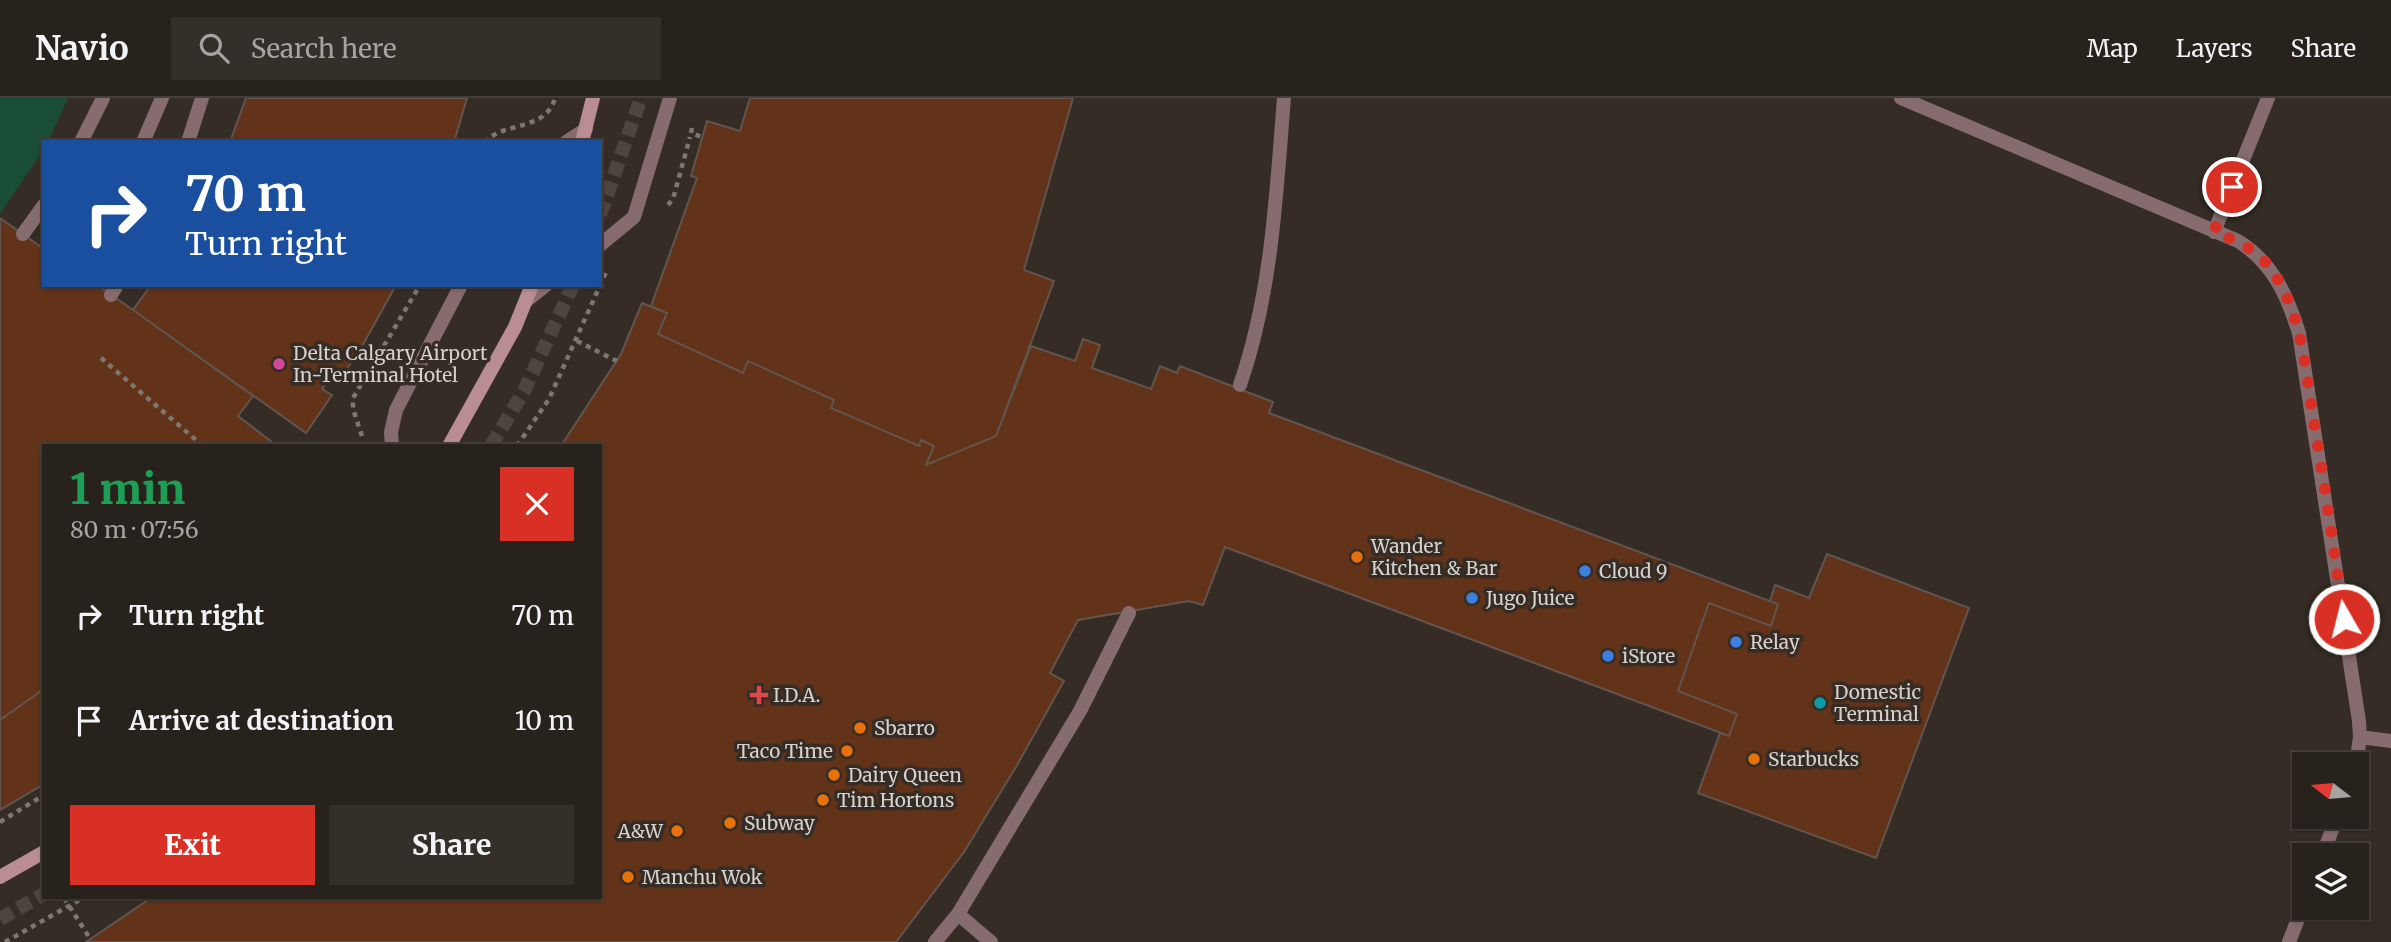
<!DOCTYPE html>
<html lang="en">
<head>
<meta charset="utf-8">
<style>
  body { margin:0; font-family:Merriweather,serif; background:#342f29; color:#f1f3f6; height:100vh; display:flex; flex-direction:column; font-size:26px; white-space:nowrap }
  * { box-sizing:border-box; margin:0 }
  p { font-size:23px; color:#a5a4a3 }
  .icon { flex:none; width:38px; height:38px; fill:none; stroke:currentColor; stroke-width:2; stroke-linecap:round; stroke-linejoin:round }
  .map { position:relative; flex:1; overflow:hidden }
  .sheet { position:absolute; left:42px; top:346px; width:560px; height:455px; display:flex; flex-direction:column; background:#28221c; border-radius:0px; box-shadow:0 2px 5px #0004,0 0 0 2px #443f3b }
  .sheet>* { flex:none }
  .guide { position:absolute; left:42px; top:42px; width:560px; height:147px; border-radius:0px; box-shadow:0 2px 5px #0004,0 0 0 2px #443f3b; background:#1a4fa0; color:#fff; overflow:hidden }
  .needle { width:46px; rotate:286deg }
  .controls { position:absolute; left:2292px; top:654px; display:grid; gap:14px }
  .controls a { display:grid; place-items:center; width:77px; height:77px; border-radius:0px; background:#28221c; box-shadow:0 2px 5px #0004,0 0 0 2px #443f3b; font-size:35px }
  .pin { position:absolute; display:grid; place-items:center; width:60px; height:60px; color:#fff; margin:-30px; border:4px solid #fff; border-radius:50%; box-shadow:0 2px 7px #0007 }
  .me { position:absolute; width:77px; margin:-38px; rotate:352deg; stroke-linejoin:round; filter:drop-shadow(0 0 5px #0008) }
  .turn { display:flex; align-items:center; gap:24px; height:147px; padding:0 28px; font-size:32px }
  .turn .icon { width:91px; height:91px; stroke-width:2.5 }
  .turn b { display:block; font-size:49px; line-height:60px }
  .round { display:grid; place-items:center; flex:none; width:74px; height:74px; border-radius:0px; background:#342f29 }
  .head { display:flex; align-items:center; justify-content:space-between; height:119px; padding:0 28px }
  h1 { font-size:42px; font-weight:800; line-height:52px; color:#1e9e55 }
  .primary-button { display:flex; gap:14px; margin-top:auto; padding:14px 28px }
  .primary-button a { flex:1; height:80px; border-radius:0px; background:#d93025; color:#fff; font-size:28px; font-weight:800; line-height:80px; text-align:center }
  .primary-button a+a { background:#342f29; color:#f1f3f6 }
  ul { padding:0; list-style:none }
  li { display:flex; align-items:center; gap:21px; height:105px; padding:0 28px }
  li div { flex:1 }
  li b { display:block; font-size:26px }
  li em { font-style:normal }
  header { display:flex; align-items:center; gap:42px; box-sizing:border-box; height:98px; padding:0 35px; background:#28221c; border-bottom:2px solid #443f3b }
  header strong { font-size:33px }
  nav { display:flex; gap:38px; margin-inline-start:auto; font-size:24px }
  .search { width:490px; height:63px; background:#342f29; display:flex; align-items:center; gap:18px; box-sizing:border-box; padding:0 24px; border-radius:0px; color:#a5a4a3; font-size:26px }
  .map>svg:first-child { display:block }
  .green { fill:#1a4d36 }
  .building { fill:#623219; stroke:#61554f; stroke-width:2 }
  .lines { fill:none; stroke-linecap:round; stroke-linejoin:round }
  .secondary-tunnel { stroke:#4d463e; stroke-width:14; stroke-dasharray:14 7; stroke-linecap:butt }
  .path { stroke:#7e7771; stroke-width:4.5; stroke-dasharray:5 5; stroke-linecap:butt }
  .service { stroke:#876c6f; stroke-width:14 }
  .secondary { stroke:#b98d92; stroke-width:14 }
  .route { stroke:#d93025; stroke-width:12; stroke-dasharray:0 21.6 }
  .hotel-dot { fill:#d1479c; stroke:#352d25; stroke-width:2.5 }
  .food-dot { fill:#e8710a; stroke:#352d25; stroke-width:2.5 }
  .shop-dot { fill:#3f7fe0; stroke:#352d25; stroke-width:2.5 }
  .health-dot { fill:#e0444e; stroke:#352d25; stroke-width:2.5 }
  .culture-dot { fill:#0f9aa8; stroke:#352d25; stroke-width:2.5 }
  .labels { text-anchor:middle; stroke-width:7; stroke-linejoin:round; paint-order:stroke }
  .poi-label { font-size:19px; fill:#d6d1cc; stroke:#352d25; text-anchor:start }
</style>
</head>
<body>
<header>
<strong>Navio</strong>
<div class="search"><svg class="icon" aria-label="search" viewBox="0 0 24 24"><circle cx="10" cy="10" r="6"/><path d="M15 15l6 6"/></svg>Search here</div>
<nav><a>Map</a><a>Layers</a><a>Share</a></nav>
</header>
<div class="map">
<svg width="2391" height="844" viewBox="0 0 2391 844">
  <rect width="100%" height="100%" fill="#352d25"/>
  <path class="green" d="M0 0H68L48 44H44V51L0 116Z"/>
  <path class="building" d="M246 0H467L454 44H230Z
    M750 0H1073L1024 172 1054 183 996 338 926 367 934 348 921 342 919 348 831 310 834 302 748 263 743 275 658 236 667 215 651 208 697 80 691 78 707 23 740 33Z
    M0 120 44 151V187H97L133 212 253 298 238 318 277 348H44V591L0 622Z
    M151 187H396L360 252 337 285 330 281 322 291 332 297 306 335 133 212Z
    M642 205 667 215 658 236 743 275 748 263 834 302 831 310 919 348 921 342 934 348 926 367 996 338 1031 248 1075 263 1083 241 1100 247 1092 270 1151 291 1160 268 1177 275 1180 268 1273 304 1269 315 1778 506 1771 528 1709 505 1678 593 1737 616 1729 638 1225 449 1203 507 1189 503 1078 522 1050 575 1064 583 1016 669 964 754 896 844H86L151 800H600V348H561L621 256Z
    M1827 456 1969 510 1876 760 1698 695 1720 635 1729 638 1737 616 1678 593 1709 505 1771 528 1778 506 1770 503 1775 487 1809 500Z
    M44 591V686L0 712V622Z"/>
  <g class="lines">
    <path class="secondary-tunnel" d="M600 117 641 0
      M491 348 525 291 573 187
      M0 821 44 796"/>
    <path class="path" d="M692 30 691 35 702 39
      M484 44C506 23 546 33 555 0
      M668 107 673 101 690 39
      M577 243 617 263
      M101 260 203 348
      M362 338 353 311V300L420 187
      M517 348 549 301 607 172
      M0 724 44 697
      M64 800 91 842
      M5 844 83 800"/>
    <path class="service" d="M1901 0 2238 143C2273 165 2287 197 2299 235L2359 623 2360 639 2356 667
      M81 44 103 0
      M143 44 162 0
      M188 44 202 0
      M566 44 586 31
      M2214 134 2268 0
      M23 136 44 107
      M600 147 634 119 670 0
      M111 197 117 187
      M526 203 546 187
      M1240 287C1272 194 1276 98 1284 0
      M392 348 391 334 396 312 461 187
      M2360 639 2391 643
      M2322 758 2337 719
      M935 844 958 816
      M991 844 958 816 1080 613 1129 515
      M2289 844 2305 803"/>
    <path class="secondary" d="M582 44 593 0
      M449 348 515 229 532 187
      M0 779 44 754"/>
  </g>
  <g class="lines">
    <path class="route" d="M2232 89 2214 134C2234 142 2254 150 2268 167 2301 209 2305 268 2313 319 2325 386 2334 454 2344 521"/>
  </g>
  <circle class="hotel-dot" cx="279" cy="266" r="7"/>
  <g class="food-dot">
    <circle cx="1357" cy="459" r="7"/>
    <circle cx="860" cy="630" r="7"/>
    <circle cx="847" cy="653" r="7"/>
    <circle cx="1754" cy="661" r="7"/>
    <circle cx="834" cy="677" r="7"/>
    <circle cx="823" cy="702" r="7"/>
    <circle cx="730" cy="725" r="7"/>
    <circle cx="677" cy="733" r="7"/>
    <circle cx="628" cy="779" r="7"/>
  </g>
  <g class="shop-dot">
    <circle cx="1585" cy="473" r="7"/>
    <circle cx="1472" cy="500" r="7"/>
    <circle cx="1736" cy="544" r="7"/>
    <circle cx="1608" cy="558" r="7"/>
  </g>
  <path class="health-dot" d="M755.5 586.5h7v7h7v7h-7v7h-7v-7h-7v-7h7z"/>
  <circle class="culture-dot" cx="1820" cy="605" r="7"/>
  <g class="labels">
    <g class="poi-label">
      <text x="293" y="262">Delta Calgary Airport<tspan x="293" dy="22">In-Terminal Hotel</tspan></text>
      <text x="1371" y="455">Wander<tspan x="1371" dy="22">Kitchen &amp; Bar</tspan></text>
      <text x="1599" y="480">Cloud 9</text>
      <text x="1486" y="507">Jugo Juice</text>
      <text x="1750" y="551">Relay</text>
      <text x="1622" y="565">iStore</text>
      <text x="1834" y="601">Domestic<tspan x="1834" dy="22">Terminal</tspan></text>
      <text x="773" y="604">I.D.A.</text>
      <text x="874" y="637">Sbarro</text>
      <text x="833" y="660" text-anchor="end">Taco Time</text>
      <text x="1768" y="668">Starbucks</text>
      <text x="848" y="684">Dairy Queen</text>
      <text x="837" y="709">Tim Hortons</text>
      <text x="744" y="732">Subway</text>
      <text x="663" y="740" text-anchor="end">A&amp;W</text>
      <text x="642" y="786">Manchu Wok</text>
    </g>
  </g>
</svg>
<div class="controls">
<a><svg class="needle" viewBox="-14 -14 28 28"><path d="M0-13l5 13h-10z" fill="#e53935"/><path d="M0 13l5-13h-10z" fill="#a5a4a3"/></svg></a>
<a><svg class="icon" aria-label="layers" viewBox="0 0 24 24"><path d="M12 4l9 5-9 5-9-5zM3 14l9 5 9-5"/></svg></a>
</div>
<div class="pin" style="left:2232px;top:89px;background:#d93025"><svg class="icon" aria-label="arrive" viewBox="0 0 24 24"><path d="M6 21V4h12l-3 4 3 4H6"/></svg></div>
<svg class="me" style="left:2344px;top:521px" viewBox="-20 -20 40 40"><circle r="17" fill="#d93025" stroke="#fff" stroke-width="3"/><path d="M0-11L8 9 0 5-8 9z" fill="#fff"/></svg>
<div class="guide">
<div class="turn"><svg class="icon" aria-label="right" viewBox="0 0 24 24"><path d="M7 20v-9h11M14 6l5 5-5 5"/></svg><div><b>70 m</b>Turn right</div></div>
</div>
<section class="sheet">
<div class="head"><div><h1>1 min</h1><p>80 m · 07:56</p></div><a class="round" style="background:#d93025;color:#fff"><svg class="icon" aria-label="close" viewBox="0 0 24 24"><path d="M6 6l12 12M18 6L6 18"/></svg></a></div>
<ul>
<li><svg class="icon" aria-label="right" viewBox="0 0 24 24"><path d="M7 20v-9h11M14 6l5 5-5 5"/></svg><div><b>Turn right</b></div><em>70 m</em></li>
<li><svg class="icon" aria-label="arrive" viewBox="0 0 24 24"><path d="M6 21V4h12l-3 4 3 4H6"/></svg><div><b>Arrive at destination</b></div><em>10 m</em></li>
</ul>
<div class="primary-button"><a>Exit</a><a>Share</a></div>
</section>
</div>
</body>
</html>
